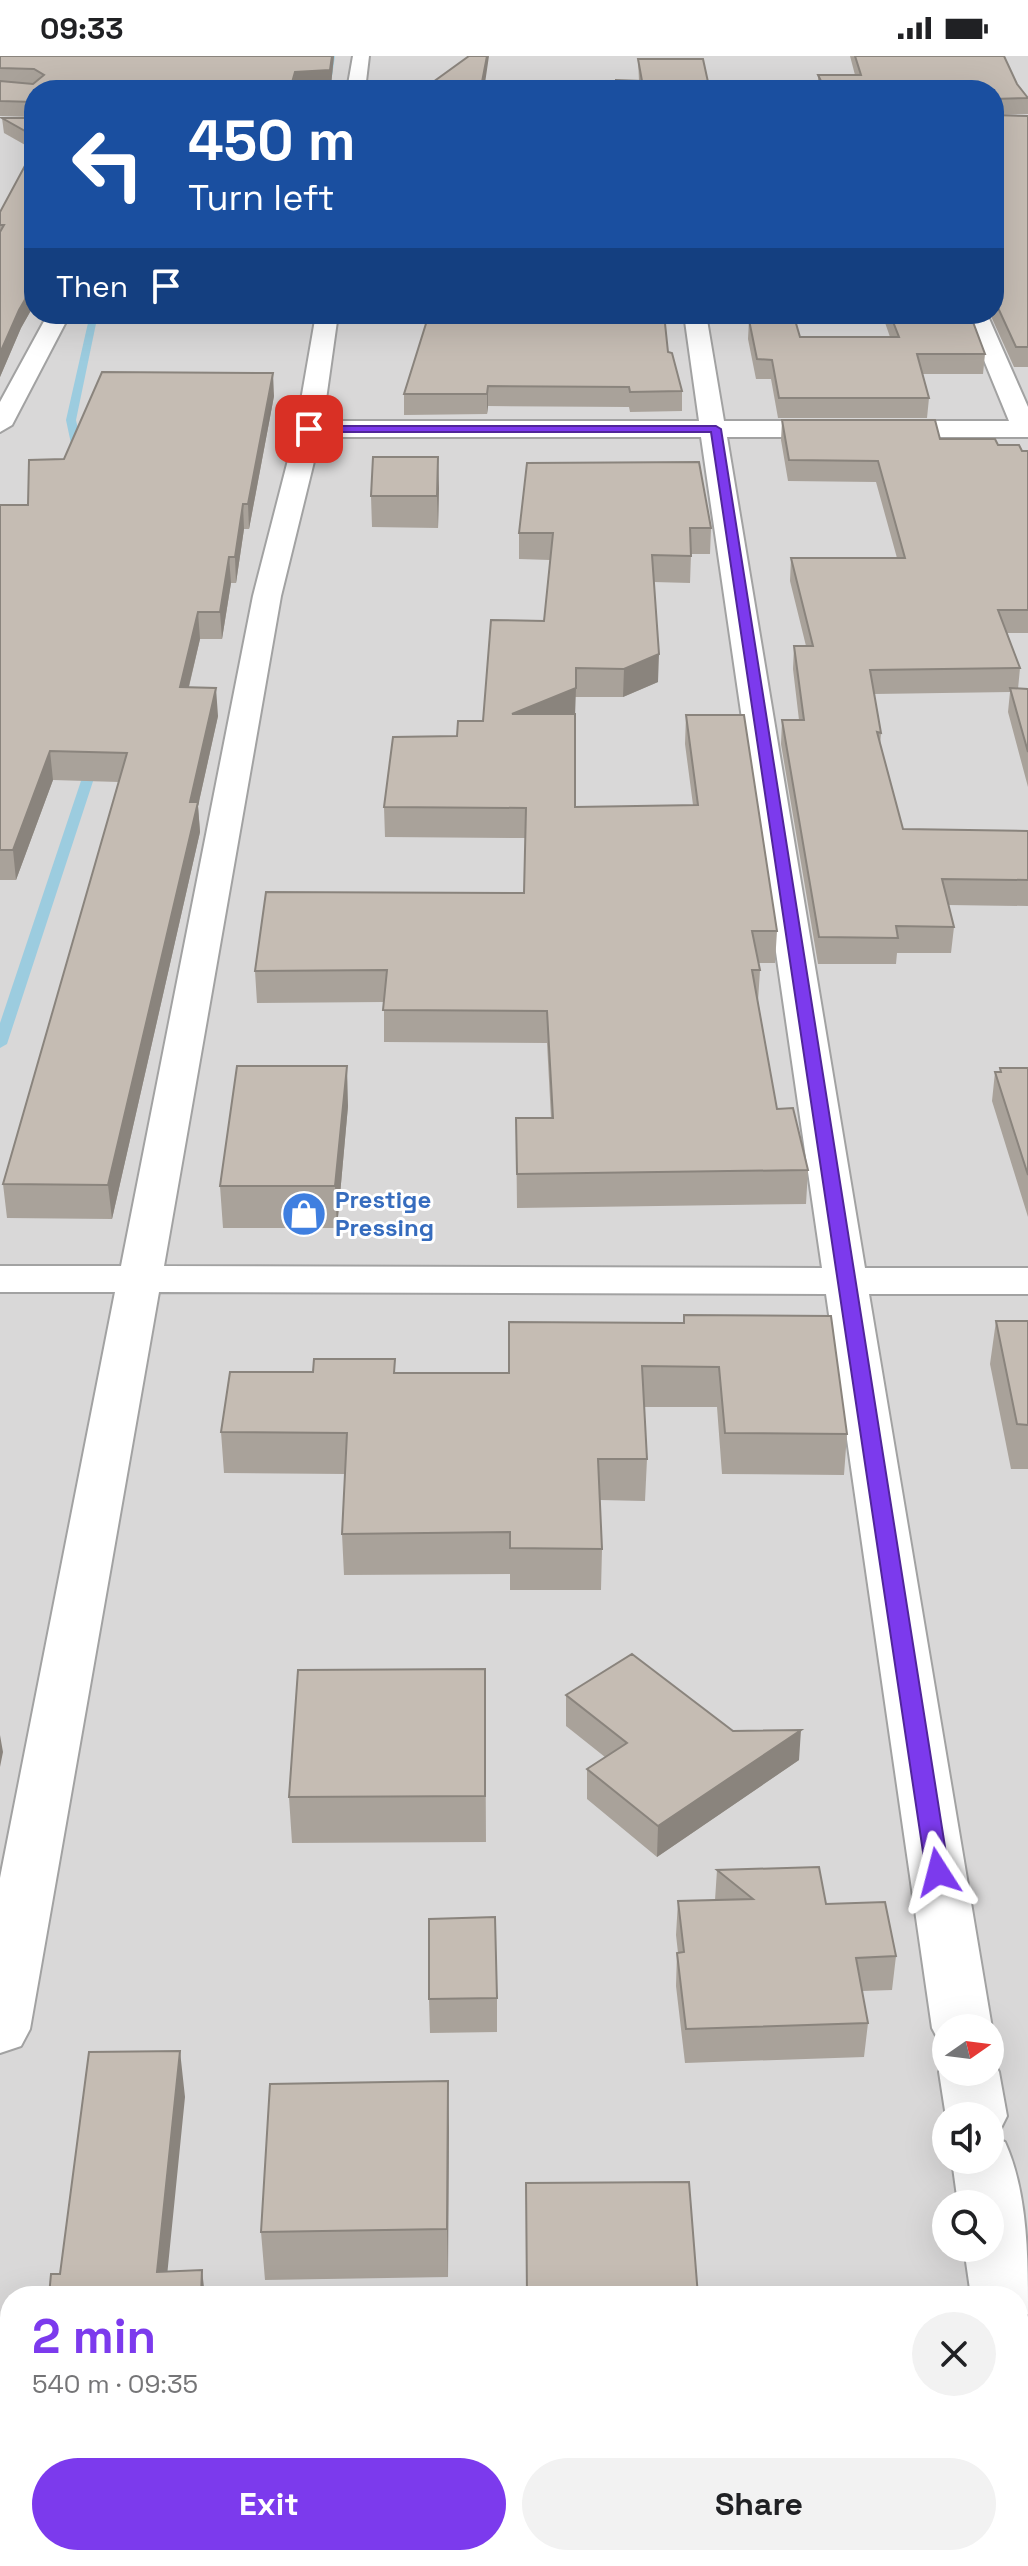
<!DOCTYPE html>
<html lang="en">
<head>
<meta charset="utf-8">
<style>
  body { margin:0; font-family:"Space Grotesk",sans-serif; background:#f2f2f2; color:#202124; height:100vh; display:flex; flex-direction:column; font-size:30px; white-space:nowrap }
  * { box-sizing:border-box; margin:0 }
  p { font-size:26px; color:#757577 }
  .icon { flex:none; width:44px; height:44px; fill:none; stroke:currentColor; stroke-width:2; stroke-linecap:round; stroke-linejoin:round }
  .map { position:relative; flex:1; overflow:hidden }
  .sheet { position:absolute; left:0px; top:2230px; width:1028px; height:280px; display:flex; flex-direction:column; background:#fff; border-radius:32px 32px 0 0; box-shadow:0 8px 32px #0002 }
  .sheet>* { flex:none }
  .banner { position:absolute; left:24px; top:24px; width:980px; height:244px; border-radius:32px; box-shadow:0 8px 32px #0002; background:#1a4fa0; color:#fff; overflow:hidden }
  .needle { width:52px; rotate:76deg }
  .fabs { position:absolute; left:932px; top:1958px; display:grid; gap:16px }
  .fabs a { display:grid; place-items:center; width:72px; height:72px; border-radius:50%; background:#fff; box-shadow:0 8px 32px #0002; font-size:40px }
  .pin { position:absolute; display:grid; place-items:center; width:68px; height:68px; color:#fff; margin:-34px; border-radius:16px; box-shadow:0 4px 12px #0006 }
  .me { position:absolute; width:88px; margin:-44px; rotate:351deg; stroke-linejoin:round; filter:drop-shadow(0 0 6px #0008) }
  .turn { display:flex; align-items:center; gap:28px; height:168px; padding:0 32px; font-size:36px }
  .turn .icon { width:104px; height:104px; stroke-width:2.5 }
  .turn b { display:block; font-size:56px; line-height:68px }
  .then { display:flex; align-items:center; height:76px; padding:0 32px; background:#0003; gap:16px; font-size:30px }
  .round { display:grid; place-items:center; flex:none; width:84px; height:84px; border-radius:42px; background:#f2f2f2 }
  .overview { display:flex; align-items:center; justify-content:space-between; height:136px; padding:0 32px }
  h1 { font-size:48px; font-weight:700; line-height:60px; color:#7c3aed }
  .button { display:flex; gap:16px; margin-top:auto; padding:16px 32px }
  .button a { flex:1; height:92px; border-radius:48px; background:#7c3aed; color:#fff; font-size:32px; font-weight:700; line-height:92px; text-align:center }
  .button a+a { background:#f2f2f2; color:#202124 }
  .status { display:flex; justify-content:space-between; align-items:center; height:56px; padding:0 40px; background:#fff; direction:ltr }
  .status svg { height:22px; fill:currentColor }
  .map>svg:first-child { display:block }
  .residential { fill:#d9d8d8; fill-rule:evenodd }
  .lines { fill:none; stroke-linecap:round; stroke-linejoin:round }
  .stream { fill:#9cccdf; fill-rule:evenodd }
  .minor-casing { stroke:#a2a2a2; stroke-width:4 }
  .minor { fill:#fff; fill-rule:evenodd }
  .wall { fill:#a9a29a }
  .shaded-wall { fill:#8a847d }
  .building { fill:#c5bcb3; stroke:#8a847d; stroke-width:2 }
  .route { fill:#7c3aed; stroke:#51269a; stroke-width:2 }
  .labels { text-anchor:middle; stroke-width:6; stroke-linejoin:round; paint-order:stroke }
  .shop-label { font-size:24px; font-weight:bold; fill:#366cbe; stroke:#fff; text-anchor:start }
</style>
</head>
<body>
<div class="status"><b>09:33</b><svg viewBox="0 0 49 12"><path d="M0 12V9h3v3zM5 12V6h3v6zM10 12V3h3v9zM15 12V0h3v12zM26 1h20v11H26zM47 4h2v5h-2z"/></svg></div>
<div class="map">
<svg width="1028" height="2510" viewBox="0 0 1028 2510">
  <rect width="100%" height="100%" fill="#eeeadf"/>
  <path class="residential" d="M0 0H1028V2510H0ZM34 34H994V258H34ZM946 1972H990V2016H946ZM946 2060H990V2104H946ZM946 2148H990V2192H946ZM10 2240H1018V2500H10Z"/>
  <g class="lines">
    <path class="stream" d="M329 0H335L330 34H324Z
      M90 258H98L76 364 83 397 78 400 73 397 66 364Z
      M93 703 99 707 7 988 0 992V967L87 707Z"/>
    <g class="minor-casing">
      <path id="minor" d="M353 0H369L365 34H347Z
        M48 258H70L12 369 0 376V346Z
        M316 258H338L323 365H699L684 258H706L724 365H1009L965 258H987L1028 351V381H727L865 1212H1028V1238H869L992 1972 990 1975V1972H946V1990L941 1989 932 1972 826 1238 159 1236 30 1973 21 1990 0 1997V1822L115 1236H0V1210H121L253 540 296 373ZM320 381H701L822 1212 164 1210 281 540Z
        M990 1999 999 2016 1007 2060 998 2078 990 2080V2060L946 2061 939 2016 946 2002V2016H990Z
        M990 2081 1005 2086C1028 2137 1028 2202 1028 2258L1018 2263V2240H971L964 2192H990V2148H958L952 2104H990Z
        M1018 2299 1028 2303V2424L1018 2421Z"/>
    </g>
    <use href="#minor" class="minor"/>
  </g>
  <path class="wall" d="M0 0H334L331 29 295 31V34H34V61L0 60Z
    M850 0H1004L1017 28 1028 41V58L994 59V34L616 31 639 25 638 3 708 26 818 25V19H855Z
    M994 59 1028 60V311H1014L990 258H994Z
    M2 62H34V249L21 272 0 321V169L34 94 4 77Z
    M882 258H970L985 298 983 318H922L929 342 927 362H778L771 323H756L748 283 749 264 800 281H890Z
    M668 296 682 335V355L630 356 629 351 488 350 487 358 404 359V338Z
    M274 340 249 473H244L236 527H231L222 583H200L189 631 218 660 198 750 200 776 112 1163 7 1162 3 1128 119 726 53 724 16 824H0V449H28L64 403Z
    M782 364 998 389 1022 395H1028V577H1007L1020 612 1018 633H1028V731L1008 656 1010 636 874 638 881 677 880 690 903 773 1028 775V850L948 849 954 871 951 897H897L896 908H818L781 688 782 664H799L793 613 794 590H806L790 525 791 502H897L876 426 788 425 781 384Z
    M527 407 711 472 710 498H691L690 527 654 526 658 626 623 641H575V751L693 749 685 688 686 659 777 875 775 907H758L760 914 758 945 777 1053 808 1114 806 1148 517 1152 516 1062H551L547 987 384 986V946L257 947 255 915 524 837 525 782 385 781 384 751 457 680 483 665 544 565 550 504 519 503V477Z
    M439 432 438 472 372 471 371 440Z
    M1000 1012H1028V1161L992 1045 995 1016H1000Z
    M348 1050 337 1172H223L220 1130Z
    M684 1259 847 1378 844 1419 722 1418 717 1351H644L647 1403 645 1445 600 1444 602 1493 601 1534H510V1518L344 1519 342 1478 345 1418 224 1417 221 1376 313 1316 509 1317 683 1267Z
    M996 1265H1028V1413H1011L990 1308Z
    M485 1613 486 1786 292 1787 289 1741Z
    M566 1639 733 1675 799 1704 657 1801 587 1743V1713L605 1701 566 1670Z
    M717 1814 826 1848 896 1900 892 1934 862 1935 868 1967 864 2001 685 2007 676 1930 677 1897H678L676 1879 678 1845 715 1844Z
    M497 1942V1976L430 1977 429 1943Z
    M448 2025V2221L265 2224 261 2176Z
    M14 2500H783L782 2502Z"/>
  <path class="shaded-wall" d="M332 0H334L331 29 295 31V34H292L295 16Z
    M487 0H489L484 34 482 26Z
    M34 228V249L21 272 0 321V297L19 254Z
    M273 317 274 340 249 473 248 448Z
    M488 330V350L487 358V338Z
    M438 401 439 432 438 472 437 440Z
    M243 448 244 473 236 527 235 501Z
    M229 501 231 527 222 583 220 556Z
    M198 556 200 583 182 659 180 631Z
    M659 598 658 626 623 641 624 613Z
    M216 632 218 660 198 750 200 776 112 1163 108 1129 190 746Z
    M576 632 575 661 512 658Z
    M50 695 53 724 16 824 13 794Z
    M347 1010 348 1050 337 1172 335 1130Z
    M801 1674 799 1704 657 1801 658 1770Z
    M0 1679 3 1696 0 1711Z
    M180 1995 185 2041 165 2240 157 2216Z
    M448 2025 449 2073 448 2221 447 2173Z
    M202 2214 205 2240H201Z"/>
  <path class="building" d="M0 0H332L330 14 295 16 291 30H278L277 34H34V46L0 45V25L33 28 44 19 34 13 0 12Z
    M469 0H487L482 26H487V34H422Z
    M855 0H1004L1017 28 1028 42 994 43V34H600V30L616 31V24L642 25 638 3H703L708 26 821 25 818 19H861Z
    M994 59 1028 60V291H1016L994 243Z
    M2 62H34V80Z
    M34 93V228L19 254 0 297V176L4 169H0V156Z
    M429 258H664L668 296 672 297 682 335 630 336 629 331 488 330 487 338H404Z
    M890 258H970L985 298H917L929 342H779L772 304 757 303 749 264H795L800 281H899Z
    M102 316 273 317 248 448H243L235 501H229L220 556H198L180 631 216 632 190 746H198L108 1129 3 1128 127 697 50 695 13 794H0V449H28L29 404 64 403Z
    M782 364H935L940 383H995L998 389H1019L1022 395H1028V554H998L1020 612 870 614 881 677 877 676 903 773 1028 775V824L942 823 954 871 896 870 898 882 819 881 782 664H804L794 590H813L791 502H905L878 405 789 404Z
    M373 401H438L437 440H371Z
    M699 406 711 472H690L691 500 652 499 659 598 624 613 576 612V632L512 658H575V751L698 749 686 659H744L777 875H752L760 914H752L777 1053 793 1052 808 1114 517 1118 516 1062H553L547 955 383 954 387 914 255 915 266 836 524 837 526 752 384 751 393 681 457 680 458 665H483L491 564 544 565 553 477H519L527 407Z
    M1010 632 1028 633V696Z
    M237 1010H347L335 1130H220Z
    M1000 1012H1028V1119L995 1016H1001Z
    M684 1259 831 1260 847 1378 725 1377 719 1311 642 1310 647 1403H598L602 1493 510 1492V1476L342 1478 347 1377 221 1376 230 1316H313L314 1303H395L394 1317H509V1266L684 1267Z
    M996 1265H1028V1369L1017 1368Z
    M632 1598 733 1675 801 1674 658 1770 587 1713 627 1687 566 1639Z
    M485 1613V1740L289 1741 298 1614Z
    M819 1811 826 1848 885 1846 896 1900 856 1902 868 1967 686 1973 677 1897 684 1896 678 1845 753 1843 717 1814Z
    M495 1861 497 1942 429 1943V1863Z
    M180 1995 157 2216 202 2214 201 2240H49L51 2218H60L89 1996Z
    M448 2025 447 2173 261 2176 270 2028Z
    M689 2126 698 2240H527L526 2127Z
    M14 2500H762L763 2510H13Z"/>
  <path class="route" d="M716 370 721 373 949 1816 946 1822H930L926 1816 711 376H309L304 373 309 370Z"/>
  <defs>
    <g id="shop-disc" transform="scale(2.3)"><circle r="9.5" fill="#3f7fe0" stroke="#fff"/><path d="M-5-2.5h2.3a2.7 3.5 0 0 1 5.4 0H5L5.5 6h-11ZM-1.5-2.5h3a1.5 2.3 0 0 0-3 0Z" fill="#fff"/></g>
  </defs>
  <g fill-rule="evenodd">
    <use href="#shop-disc" x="304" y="1158"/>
  </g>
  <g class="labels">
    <g class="shop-label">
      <text x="335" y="1152">Prestige<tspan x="335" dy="28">Pressing</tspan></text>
    </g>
  </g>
</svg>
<div class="fabs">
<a><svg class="needle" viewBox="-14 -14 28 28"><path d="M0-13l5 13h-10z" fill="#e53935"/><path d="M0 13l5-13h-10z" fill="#757577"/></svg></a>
<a><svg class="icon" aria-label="sound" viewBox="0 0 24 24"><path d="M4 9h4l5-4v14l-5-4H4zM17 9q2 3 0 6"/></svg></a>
<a><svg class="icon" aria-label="search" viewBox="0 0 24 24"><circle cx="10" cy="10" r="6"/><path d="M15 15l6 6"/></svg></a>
</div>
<div class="pin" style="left:309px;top:373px;background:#d93025"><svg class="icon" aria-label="arrive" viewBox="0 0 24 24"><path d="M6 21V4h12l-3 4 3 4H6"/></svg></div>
<svg class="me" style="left:938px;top:1816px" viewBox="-20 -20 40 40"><path d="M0-17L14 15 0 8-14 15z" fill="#7c3aed" stroke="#fff" stroke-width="4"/></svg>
<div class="banner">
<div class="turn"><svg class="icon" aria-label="left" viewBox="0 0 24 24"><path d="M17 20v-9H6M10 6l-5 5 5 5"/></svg><div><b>450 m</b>Turn left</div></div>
<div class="then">Then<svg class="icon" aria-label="arrive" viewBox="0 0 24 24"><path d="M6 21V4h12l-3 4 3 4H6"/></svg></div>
</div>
<section class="sheet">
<div class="overview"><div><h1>2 min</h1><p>540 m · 09:35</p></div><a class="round"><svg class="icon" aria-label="close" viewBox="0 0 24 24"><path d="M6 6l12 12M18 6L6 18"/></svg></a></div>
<div class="button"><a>Exit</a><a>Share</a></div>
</section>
</div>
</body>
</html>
